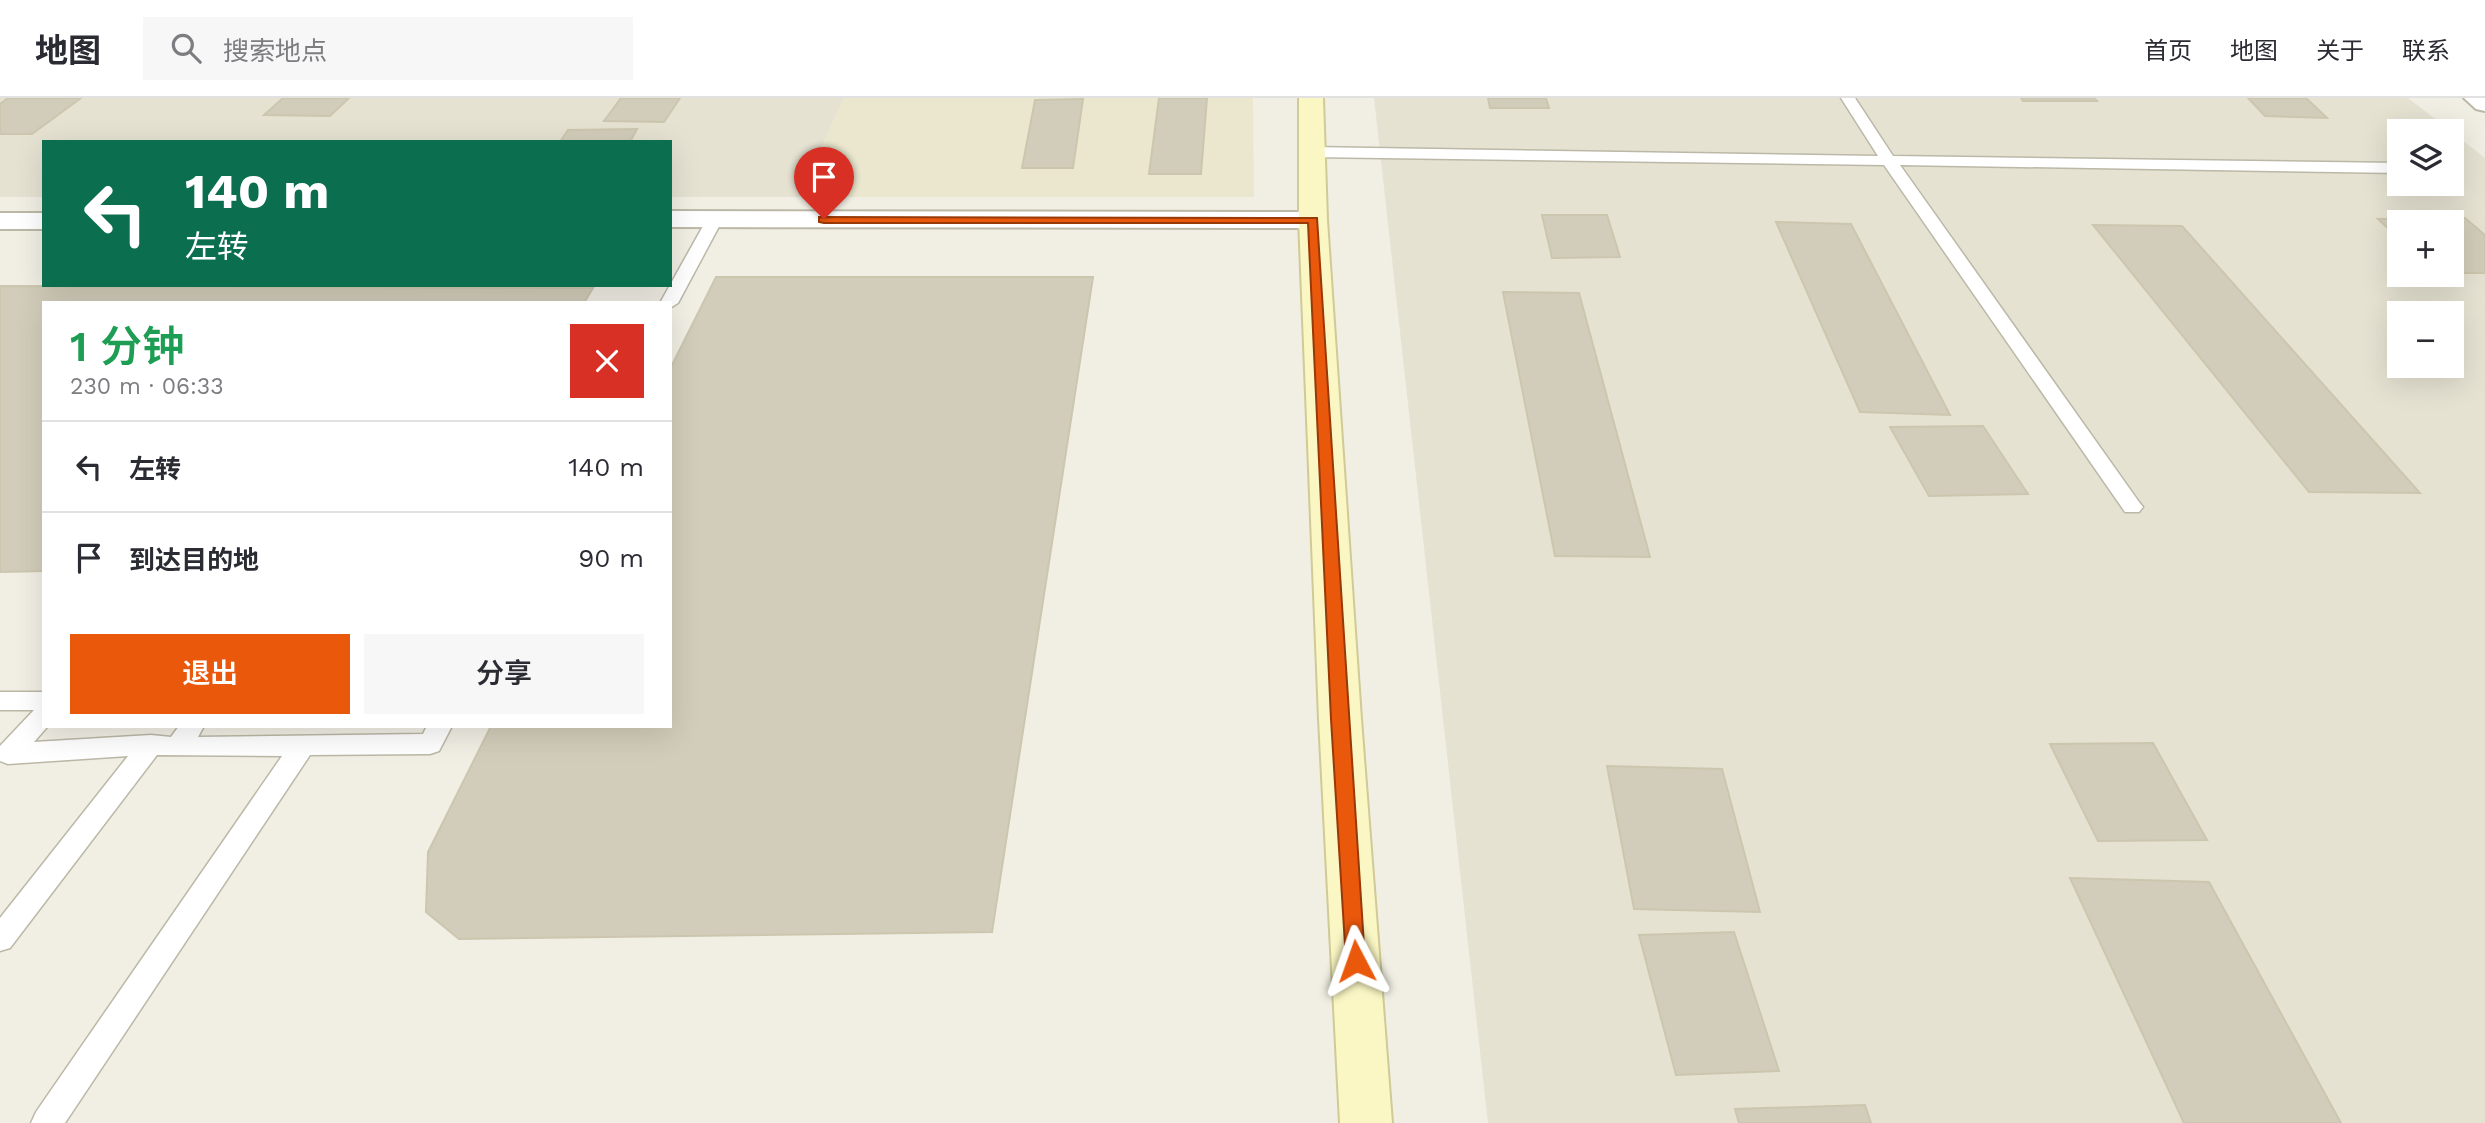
<!DOCTYPE html>
<html lang="zh">
<head>
<meta charset="utf-8">
<style>
  body { margin:0; font-family:"Work Sans","Noto Sans SC",sans-serif; background:#f7f7f7; color:#2b2b33; height:100vh; display:flex; flex-direction:column; font-size:26px; white-space:nowrap }
  * { box-sizing:border-box; margin:0 }
  p { font-size:23px; color:#7c7c81 }
  .icon { flex:none; width:38px; height:38px; fill:none; stroke:currentColor; stroke-width:2; stroke-linecap:round; stroke-linejoin:round }
  .map { position:relative; flex:1; overflow:hidden }
  .panel { position:absolute; left:42px; top:203px; width:630px; height:427px; display:flex; flex-direction:column; background:#fff; border-radius:0px; box-shadow:0 7px 28px #0002 }
  .panel>* { flex:none }
  .top-card { position:absolute; left:42px; top:42px; width:630px; height:147px; border-radius:0px; box-shadow:0 7px 28px #0002; background:#0b6e4f; color:#fff; overflow:hidden }
  .tools { position:absolute; left:2387px; top:21px; display:grid; gap:14px }
  .tools a { display:grid; place-items:center; width:77px; height:77px; border-radius:0px; background:#fff; box-shadow:0 7px 28px #0002; font-size:35px }
  .pin { position:absolute; display:grid; place-items:center; width:60px; height:60px; color:#fff; margin:-72px -30px; border-radius:50% 50% 50% 0; rotate:-45deg; box-shadow:0 0 7px #0007 }
  .pin .icon { rotate:45deg }
  .me { position:absolute; width:77px; margin:-38px; rotate:356deg; stroke-linejoin:round; filter:drop-shadow(0 0 5px #0008) }
  .turn { display:flex; align-items:center; gap:24px; height:147px; padding:0 28px; font-size:32px }
  .turn .icon { width:91px; height:91px; stroke-width:2.5 }
  .turn b { display:block; font-size:49px; line-height:60px }
  .round { display:grid; place-items:center; flex:none; width:74px; height:74px; border-radius:0px; background:#f7f7f7 }
  .headline { display:flex; align-items:center; justify-content:space-between; height:119px; padding:0 28px }
  h1 { font-size:42px; font-weight:600; line-height:52px; color:#1e9e55 }
  .action { display:flex; gap:14px; margin-top:auto; padding:14px 28px }
  .action a { flex:1; height:80px; border-radius:0px; background:#ea580c; color:#fff; font-size:28px; font-weight:600; line-height:80px; text-align:center }
  .action a+a { background:#f7f7f7; color:#2b2b33 }
  ul { padding:0; list-style:none }
  li { display:flex; align-items:center; gap:21px; height:91px; padding:0 28px; border-top:2px solid #e1e1e2 }
  li div { flex:1 }
  li b { display:block; font-size:26px }
  li em { font-style:normal }
  header { display:flex; align-items:center; gap:42px; box-sizing:border-box; height:98px; padding:0 35px; background:#fff; border-bottom:2px solid #e1e1e2 }
  header strong { font-size:33px }
  nav { display:flex; gap:38px; margin-inline-start:auto; font-size:24px }
  .search { width:490px; height:63px; background:#f7f7f7; display:flex; align-items:center; gap:18px; box-sizing:border-box; padding:0 24px; border-radius:0px; color:#7c7c81; font-size:26px }
  .map>svg:first-child { display:block }
  .residential { fill:#e5e2d2; fill-rule:evenodd }
  .education { fill:#eae7ce }
  .building { fill:#d2cdba; stroke:#ccc6ae; stroke-width:2 }
  .lines { fill:none; stroke-linecap:round; stroke-linejoin:round }
  .lane-casing { stroke:#bcb8a7; stroke-width:3 }
  .street-casing { stroke:#bcb8a7; stroke-width:4 }
  .secondary-casing { stroke:#cfca96; stroke-width:4 }
  .lane { fill:#fff; fill-rule:evenodd }
  .street { fill:#fff; fill-rule:evenodd }
  .secondary { fill:#fbf7c4; fill-rule:evenodd }
  .route { fill:#ea580c; stroke:#983908; stroke-width:2 }
</style>
</head>
<body>
<header>
<strong>地图</strong>
<div class="search"><svg class="icon" aria-label="search" viewBox="0 0 24 24"><circle cx="10" cy="10" r="6"/><path d="M15 15l6 6"/></svg>搜索地点</div>
<nav><a>首页</a><a>地图</a><a>关于</a><a>联系</a></nav>
</header>
<div class="map">
<svg width="2485" height="1025" viewBox="0 0 2485 1025">
  <rect width="100%" height="100%" fill="#f1efe4"/>
  <path class="residential" d="M0 0H844L799 99H670V44H44V99H0Z
    M1374 0H2408L2451 33H2399V86H2452V34L2485 60V1025H1488ZM2399 124H2452V177H2399ZM2399 215H2452V268H2399Z"/>
  <path class="education" d="M844 0H1253L1254 99H799Z"/>
  <path class="building" d="M8 0H81L32 36H0V6Z
    M283 0H349L330 18 264 17Z
    M621 0H680L664 24 604 23Z
    M1159 0H1207L1201 76H1149Z
    M1488 0H1546L1549 10H1490Z
    M2021 0H2094L2097 3H2023Z
    M2248 0H2306L2327 20 2265 18Z
    M1083 1 1073 70H1022L1035 2Z
    M637 31 630 44H560L568 32Z
    M1542 117H1607L1620 159 1552 160Z
    M2465 120 2485 137V175H2452V124H2399V141L2378 121Z
    M1776 124 1851 126 1950 317 1860 314Z
    M2093 127 2182 128 2420 395 2309 394Z
    M716 179H1093L992 834 459 841 426 814 428 754 491 628H670V271Z
    M0 188 593 190 584 205H44V473L0 474Z
    M1503 194 1579 195 1650 459 1555 458Z
    M1983 328 2028 396 1929 398 1890 329Z
    M2153 645 2207 742 2098 743 2050 646Z
    M1607 668 1722 671 1760 814 1634 811Z
    M2070 780 2209 784 2341 1025H2184Z
    M1734 834 1779 973 1676 977 1639 837Z
    M1865 1007 1871 1025H1739L1735 1011Z"/>
  <g class="lines">
    <g class="lane-casing">
      <path id="lane" d="M1841 0H1855L1893 58 2399 65V75L1900 67 2139 404 2143 409 2139 414H2125L1884 67 1310 59 1302 54 1310 49 1878 58Z
        M715 116 723 121 678 205 670 210V205H660L707 121Z
        M0 594H44V628H48L34 644 151 637 171 639 179 628H204L198 639 423 636 427 628H452L439 653 430 656 310 657 65 1025H31L36 1014 282 658 157 657 10 850 0 853V820L128 658 8 666 0 663V648L34 612H0Z"/>
    </g>
    <g class="street-casing">
      <path id="street" d="M2464 0H2485V13L2476 11Z
        M670 113 1313 114 1323 116 1327 122 1323 128 1313 130 670 129Z
        M0 115H44V131H0Z"/>
    </g>
    <g class="secondary-casing">
      <path id="secondary" d="M1299 0H1323L1327 122 1361 621 1392 1025H1340L1319 621 1299 122Z"/>
    </g>
    <use href="#lane" class="lane"/>
    <use href="#street" class="street"/>
    <use href="#secondary" class="secondary"/>
  </g>
  <path class="route" d="M819 119 1317 120 1365 863 1363 870 1356 872 1349 870 1346 863 1331 621 1308 125H824L819 124Z"/>
</svg>
<div class="tools">
<a><svg class="icon" aria-label="layers" viewBox="0 0 24 24"><path d="M12 4l9 5-9 5-9-5zM3 14l9 5 9-5"/></svg></a>
<a>+</a>
<a>−</a>
</div>
<div class="pin" style="left:824px;top:121px;background:#d93025"><svg class="icon" aria-label="arrive" viewBox="0 0 24 24"><path d="M6 21V4h12l-3 4 3 4H6"/></svg></div>
<svg class="me" style="left:1356px;top:863px" viewBox="-20 -20 40 40"><path d="M0-17L14 15 0 8-14 15z" fill="#ea580c" stroke="#fff" stroke-width="4"/></svg>
<div class="top-card">
<div class="turn"><svg class="icon" aria-label="left" viewBox="0 0 24 24"><path d="M17 20v-9H6M10 6l-5 5 5 5"/></svg><div><b>140 m</b>左转</div></div>
</div>
<section class="panel">
<div class="headline"><div><h1>1 分钟</h1><p>230 m · 06:33</p></div><a class="round" style="background:#d93025;color:#fff"><svg class="icon" aria-label="close" viewBox="0 0 24 24"><path d="M6 6l12 12M18 6L6 18"/></svg></a></div>
<ul>
<li><svg class="icon" aria-label="left" viewBox="0 0 24 24"><path d="M17 20v-9H6M10 6l-5 5 5 5"/></svg><div><b>左转</b></div><em>140 m</em></li>
<li><svg class="icon" aria-label="arrive" viewBox="0 0 24 24"><path d="M6 21V4h12l-3 4 3 4H6"/></svg><div><b>到达目的地</b></div><em>90 m</em></li>
</ul>
<div class="action"><a>退出</a><a>分享</a></div>
</section>
</div>
</body>
</html>
